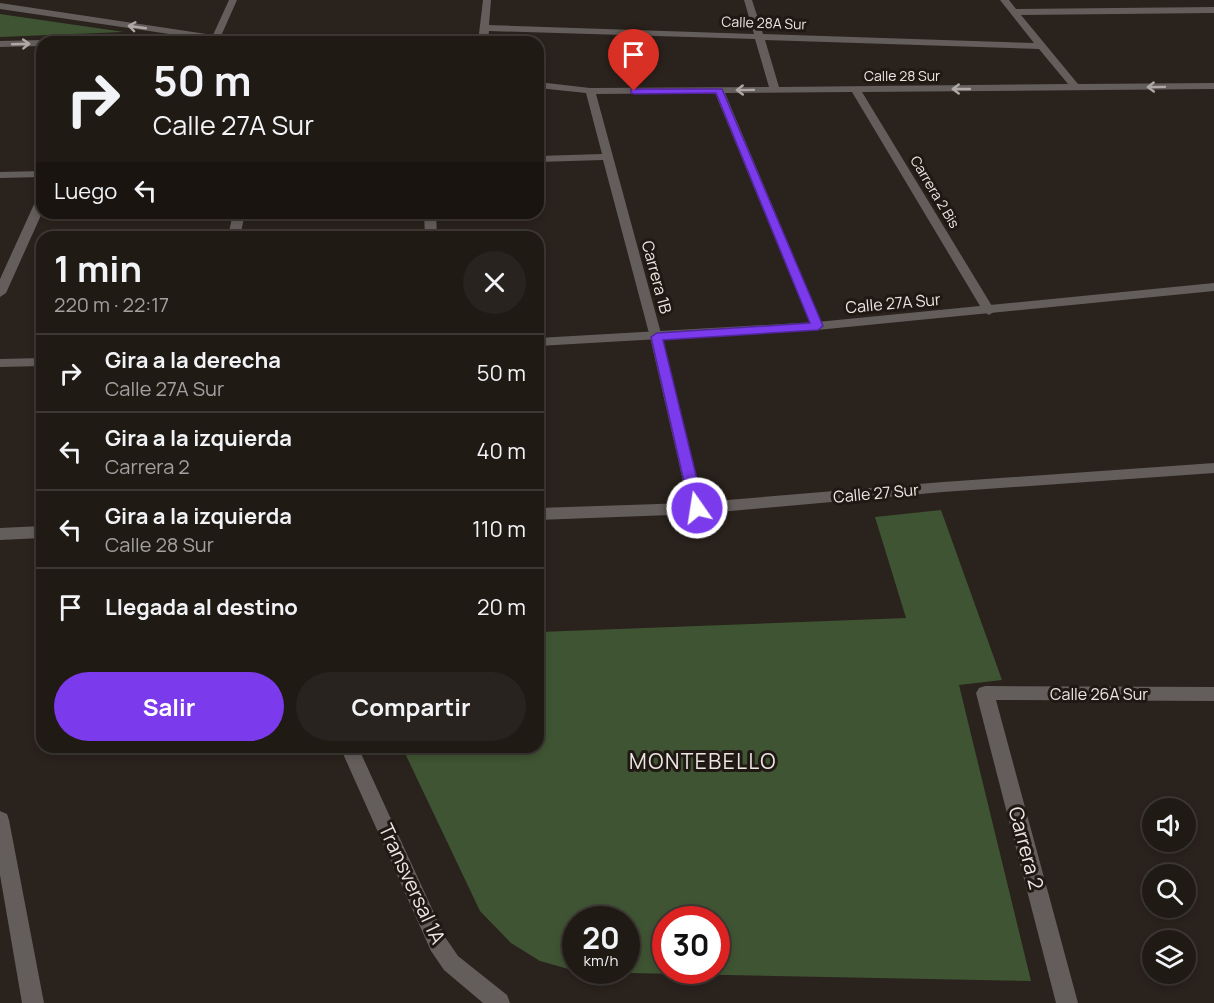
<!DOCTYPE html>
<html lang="es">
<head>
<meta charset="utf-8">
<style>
  body { margin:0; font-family:Manrope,sans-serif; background:#28231e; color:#f1f3f6; height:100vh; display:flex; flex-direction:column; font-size:22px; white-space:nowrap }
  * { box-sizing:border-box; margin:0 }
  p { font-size:20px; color:#a2a1a0 }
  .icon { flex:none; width:33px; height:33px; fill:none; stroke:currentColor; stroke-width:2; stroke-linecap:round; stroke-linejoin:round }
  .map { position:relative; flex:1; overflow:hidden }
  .sheet { position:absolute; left:36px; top:231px; width:508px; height:522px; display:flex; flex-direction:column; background:#201a15; border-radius:18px; box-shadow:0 3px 9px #0003,0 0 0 2px #3d3834 }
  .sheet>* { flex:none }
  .banner { position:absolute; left:36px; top:36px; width:508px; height:183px; border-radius:18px; box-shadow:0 3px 9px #0003,0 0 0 2px #3d3834; background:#201a15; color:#f1f3f6; overflow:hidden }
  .fabs { position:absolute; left:1142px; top:798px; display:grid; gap:12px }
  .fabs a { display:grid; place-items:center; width:54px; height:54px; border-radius:50%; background:#201a15; box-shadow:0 3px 9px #0003,0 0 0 2px #3d3834; font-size:30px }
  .speed { position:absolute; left:562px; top:906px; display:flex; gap:12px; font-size:30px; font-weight:700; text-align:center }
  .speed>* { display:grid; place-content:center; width:78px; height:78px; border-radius:50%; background:#201a15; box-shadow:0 3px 9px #0003,0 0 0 2px #3d3834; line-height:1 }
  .speed small { font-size:15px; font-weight:400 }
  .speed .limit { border:9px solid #d22; background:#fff; color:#111 }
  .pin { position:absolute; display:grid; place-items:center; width:51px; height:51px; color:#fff; margin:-62px -26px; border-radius:50% 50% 50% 0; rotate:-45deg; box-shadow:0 0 6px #0007 }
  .pin .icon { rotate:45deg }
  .me { position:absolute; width:66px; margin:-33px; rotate:347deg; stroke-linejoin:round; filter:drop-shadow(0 0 4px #0008) }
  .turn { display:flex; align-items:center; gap:21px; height:126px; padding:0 18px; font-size:27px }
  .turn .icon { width:78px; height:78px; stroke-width:2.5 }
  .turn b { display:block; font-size:42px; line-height:51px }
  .then { display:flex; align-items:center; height:57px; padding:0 18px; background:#0003; gap:12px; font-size:22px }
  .round { display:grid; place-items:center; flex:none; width:63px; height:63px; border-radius:32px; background:#28231e }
  .summary { display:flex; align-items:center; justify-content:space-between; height:102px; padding:0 18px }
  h1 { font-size:36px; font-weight:700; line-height:45px }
  .cta { display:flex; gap:12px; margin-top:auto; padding:12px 18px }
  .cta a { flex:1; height:69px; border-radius:36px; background:#7c3aed; color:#fff; font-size:24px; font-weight:700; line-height:69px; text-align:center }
  .cta a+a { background:#28231e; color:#f1f3f6 }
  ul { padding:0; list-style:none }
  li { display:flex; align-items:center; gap:18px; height:78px; padding:0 18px; border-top:2px solid #3d3834 }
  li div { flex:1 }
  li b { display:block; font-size:22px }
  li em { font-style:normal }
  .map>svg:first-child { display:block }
  .green { fill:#3f5432; fill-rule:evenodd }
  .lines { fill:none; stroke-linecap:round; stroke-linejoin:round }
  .minor { fill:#635e5b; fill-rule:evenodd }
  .tertiary { fill:#635e5b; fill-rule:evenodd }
  .oneway { stroke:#aea9a6 }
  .route { fill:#7c3aed; stroke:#51269a; stroke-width:1.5 }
  .labels { text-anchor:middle; stroke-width:6; stroke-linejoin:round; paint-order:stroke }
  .far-street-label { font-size:14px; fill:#ece7e3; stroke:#201913 }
  .street-label { font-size:16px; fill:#ece7e3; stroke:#201913 }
  .near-street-label { font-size:20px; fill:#ece7e3; stroke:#201913 }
  .near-neighbourhood-label { font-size:21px; letter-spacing:1.5px; fill:#ece7e3; stroke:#201913 }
</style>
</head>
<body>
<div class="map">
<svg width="1214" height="1003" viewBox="0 0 1214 1003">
  <rect width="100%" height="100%" fill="#2a221c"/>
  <path class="green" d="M0 14 124 32 0 37Z
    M941 510 1002 680 959 685 1031 981 579 972 540 961 511 943 480 911 402 747H538L539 632 906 618 875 517ZM576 920H627V970H576ZM666 920H717V970H666Z"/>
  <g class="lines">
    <path class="minor" d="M229 0H237L221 36 245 42H209L210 40 0 9V3L213 35Z
      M483 0H491L489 25 754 34 744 0H752L763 34 1034 43 1000 0H1009L1016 9 1214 7V13L1021 15 1078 84 1214 83V89L862 92 995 311 989 315 983 311 852 92 725 93 823 326 817 330 811 326 715 93 596 94 662 337 703 502 943 482 1214 463V473L943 492 697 514 538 520V508L688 503 650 337 603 160 538 162V156L602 154 586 93 538 88V82L590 88 769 87 755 39 489 31 488 42H478ZM765 40 1039 49 1068 84 779 87Z
      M177 37V41L174 42H77L82 39Z
      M0 41 42 40 46 42H42V46L0 47Z
      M42 171V177L0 178V172Z
      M42 197V213L6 293 0 297V279L36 200Z
      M233 213H245L240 237H228Z
      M424 213H436L437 237H425Z
      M42 526V538L0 540V528Z
      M985 686 1214 687V701L996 700 1078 1003H1056L976 693 979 688Z
      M340 747H358L445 937 458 956 507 995 510 1003H483L444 970 431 951Z
      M0 811 7 814 9 820 44 1003H22L0 875Z"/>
    <path class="tertiary" d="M1214 283V291L817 330 538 346V338L817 322Z
      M42 358V366L0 367V359Z"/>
  </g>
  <defs><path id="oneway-shaft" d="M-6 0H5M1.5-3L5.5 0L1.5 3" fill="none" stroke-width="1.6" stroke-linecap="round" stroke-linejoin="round" transform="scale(1.5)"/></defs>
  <g class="oneway">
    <use href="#oneway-shaft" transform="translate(137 27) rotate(-172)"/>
    <use href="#oneway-shaft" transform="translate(21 44) rotate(-2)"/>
    <use href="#oneway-shaft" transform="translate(1156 87) rotate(179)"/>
    <use href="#oneway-shaft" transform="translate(961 89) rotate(180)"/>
    <use href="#oneway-shaft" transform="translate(745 90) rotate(179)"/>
  </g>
  <path class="route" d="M631 89H722L823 326 818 330 663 340 704 508 697 513 690 508 651 337 657 333 810 323 716 93 634 94 631 93Z"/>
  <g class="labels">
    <g class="far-street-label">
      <text transform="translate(764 23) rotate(2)" y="5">Calle 28A Sur</text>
      <text x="902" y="81">Calle 28 Sur</text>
      <text transform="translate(935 192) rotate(59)" y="5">Carrera 2 Bis</text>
    </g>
    <g class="street-label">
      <text transform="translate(657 277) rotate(75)" y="6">Carrera 1B</text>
      <text transform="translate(893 303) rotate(-5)" y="6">Calle 27A Sur</text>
      <text transform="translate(876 493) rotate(-5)" y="6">Calle 27 Sur</text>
      <text x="1099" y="700">Calle 26A Sur</text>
    </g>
    <g class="near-street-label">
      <text transform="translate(1026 848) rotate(75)" y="7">Carrera 2</text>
      <text transform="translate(412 884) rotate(65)" y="7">Transversal 1A</text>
    </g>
    <g class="near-neighbourhood-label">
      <text x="703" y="769">MONTEBELLO</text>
    </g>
  </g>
</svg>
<div class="fabs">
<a><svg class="icon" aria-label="sound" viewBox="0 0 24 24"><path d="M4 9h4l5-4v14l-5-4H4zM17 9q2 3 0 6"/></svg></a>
<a><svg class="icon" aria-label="search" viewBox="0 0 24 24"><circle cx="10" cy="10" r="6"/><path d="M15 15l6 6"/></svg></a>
<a><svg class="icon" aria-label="layers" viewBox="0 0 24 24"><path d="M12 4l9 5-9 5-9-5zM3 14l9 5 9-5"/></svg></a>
</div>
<div class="speed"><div>20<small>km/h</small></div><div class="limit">30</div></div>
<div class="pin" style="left:634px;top:91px;background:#d93025"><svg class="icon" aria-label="arrive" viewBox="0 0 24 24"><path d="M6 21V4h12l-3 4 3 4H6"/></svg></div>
<svg class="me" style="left:697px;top:508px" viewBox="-20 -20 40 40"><circle r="17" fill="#7c3aed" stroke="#fff" stroke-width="3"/><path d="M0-11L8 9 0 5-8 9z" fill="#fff"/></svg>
<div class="banner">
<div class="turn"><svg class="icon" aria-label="right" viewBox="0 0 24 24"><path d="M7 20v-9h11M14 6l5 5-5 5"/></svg><div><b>50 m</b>Calle 27A Sur</div></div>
<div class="then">Luego<svg class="icon" aria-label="left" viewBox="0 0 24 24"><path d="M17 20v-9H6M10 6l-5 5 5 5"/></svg></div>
</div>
<section class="sheet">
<div class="summary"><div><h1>1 min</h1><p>220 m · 22:17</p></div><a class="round"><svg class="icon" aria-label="close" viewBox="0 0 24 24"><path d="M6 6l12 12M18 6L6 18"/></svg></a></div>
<ul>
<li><svg class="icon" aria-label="right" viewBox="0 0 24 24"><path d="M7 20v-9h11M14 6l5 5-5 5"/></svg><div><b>Gira a la derecha</b><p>Calle 27A Sur</p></div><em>50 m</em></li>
<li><svg class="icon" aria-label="left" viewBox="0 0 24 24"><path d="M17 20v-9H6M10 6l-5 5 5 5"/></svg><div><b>Gira a la izquierda</b><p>Carrera 2</p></div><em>40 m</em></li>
<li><svg class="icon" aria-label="left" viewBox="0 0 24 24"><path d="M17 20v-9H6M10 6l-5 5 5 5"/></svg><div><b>Gira a la izquierda</b><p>Calle 28 Sur</p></div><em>110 m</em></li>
<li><svg class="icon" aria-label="arrive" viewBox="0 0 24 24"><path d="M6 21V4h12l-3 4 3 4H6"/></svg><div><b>Llegada al destino</b></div><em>20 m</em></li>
</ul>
<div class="cta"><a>Salir</a><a>Compartir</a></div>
</section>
</div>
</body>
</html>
